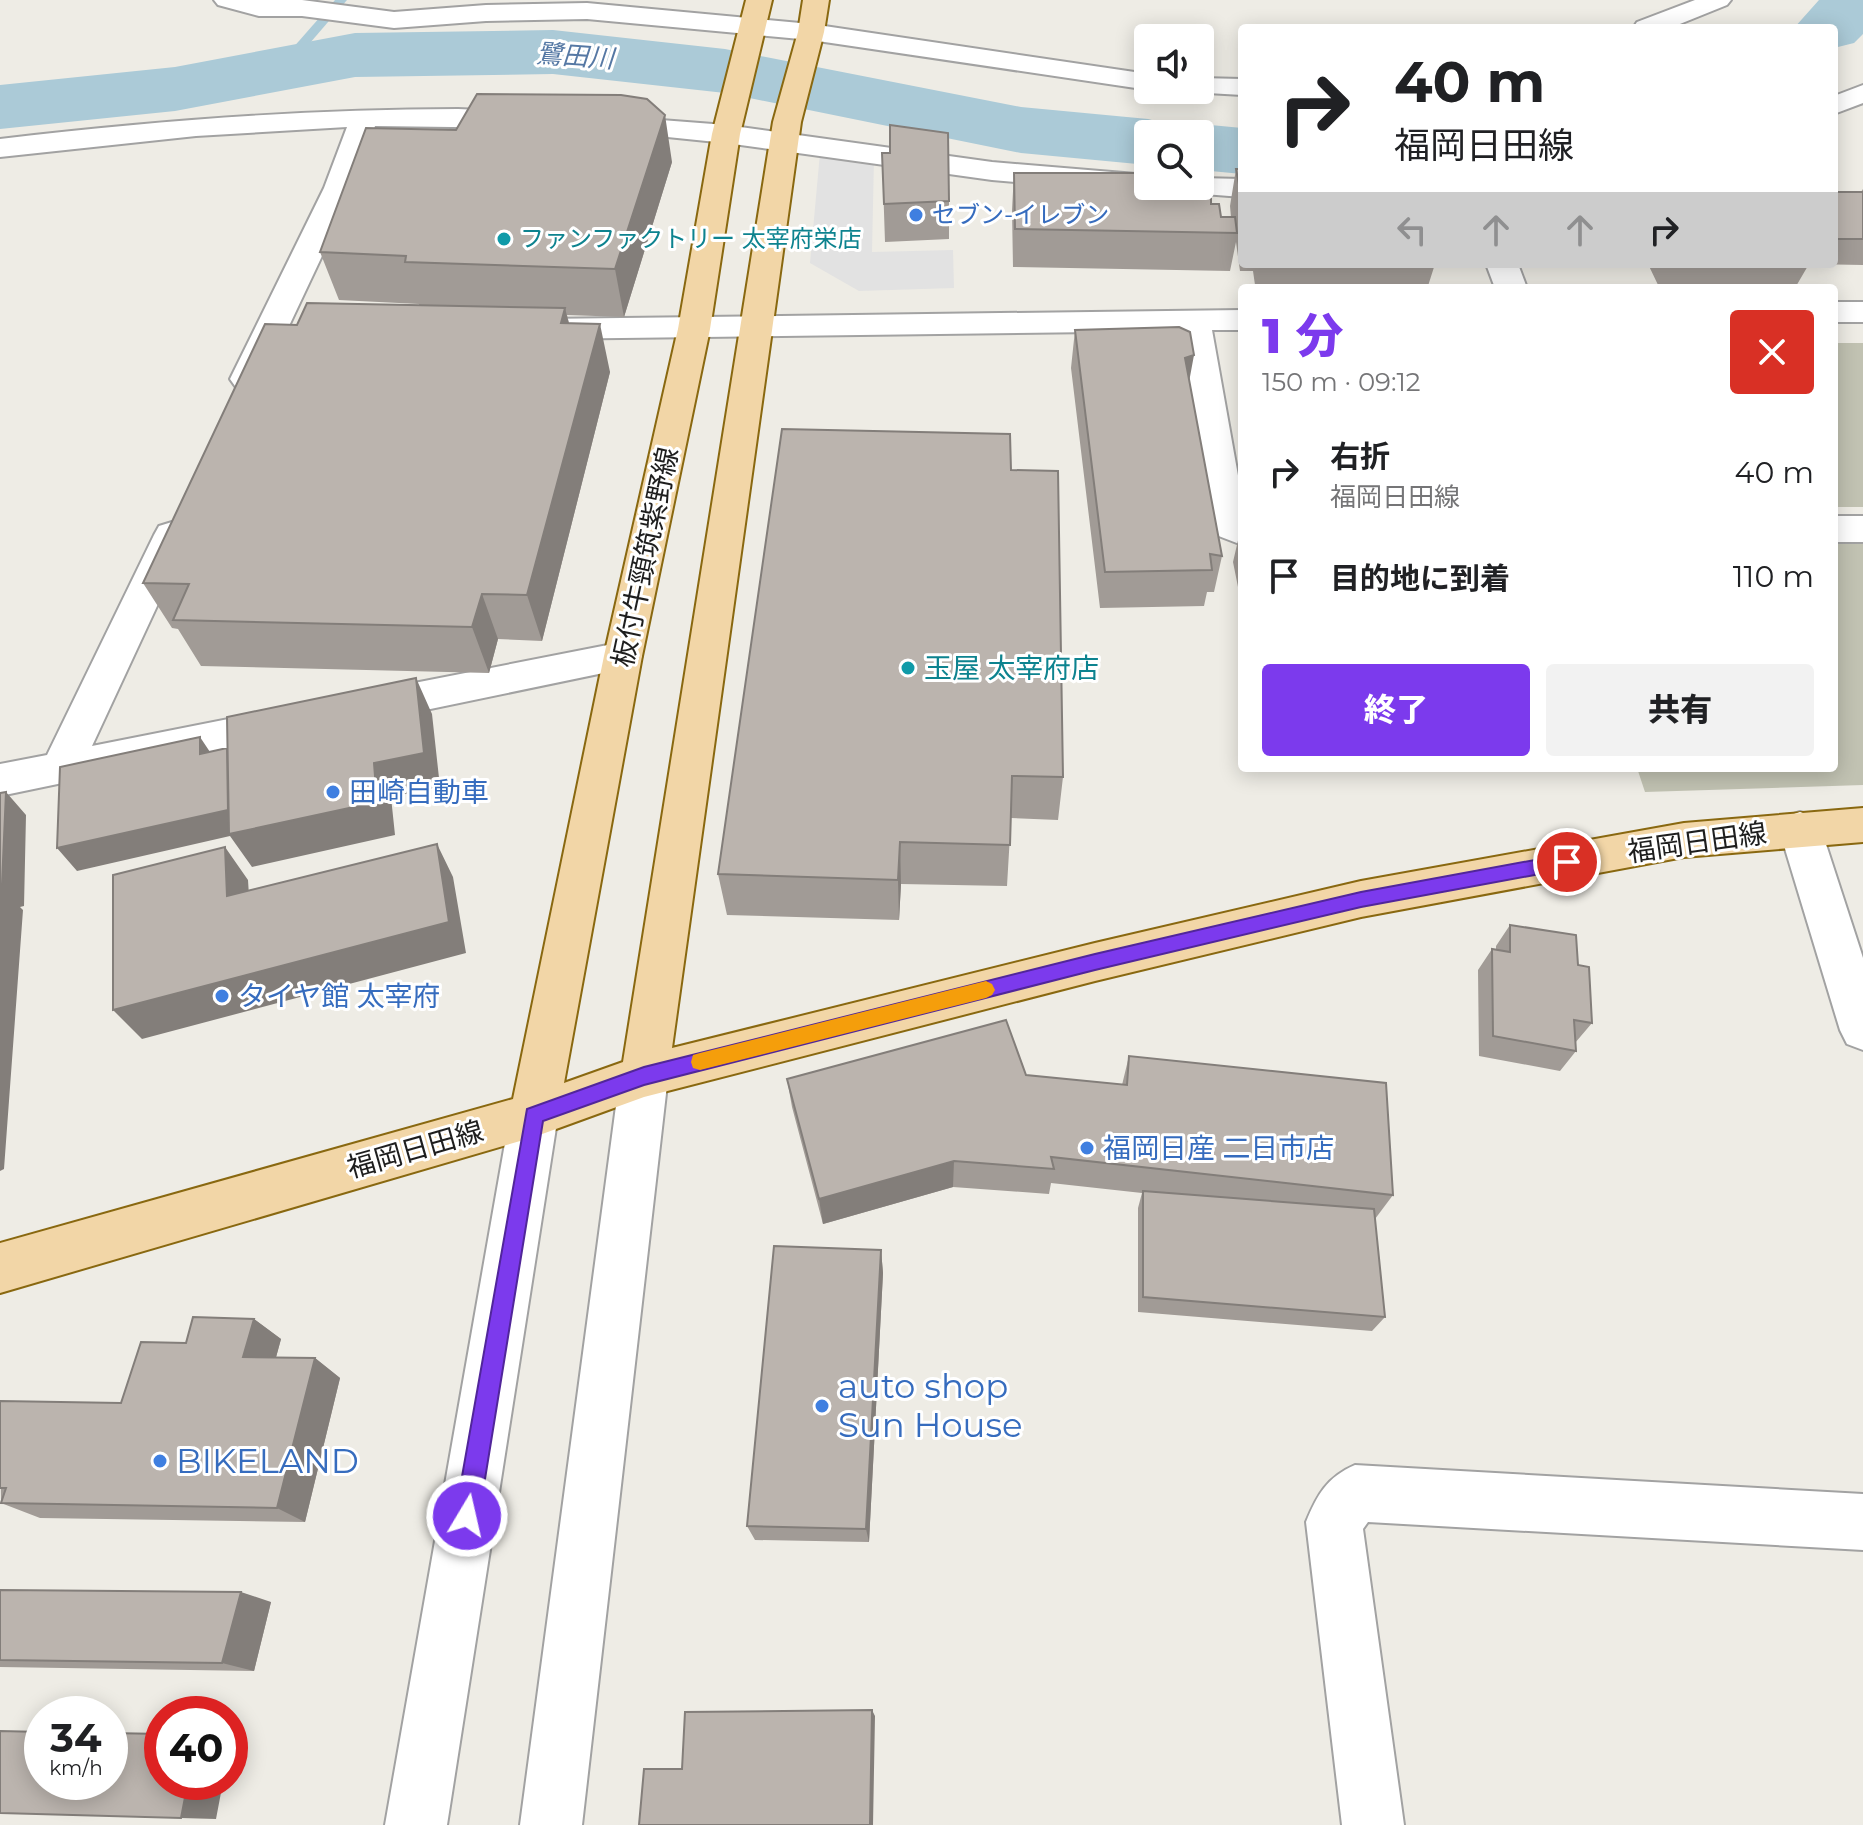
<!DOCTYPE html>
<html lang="ja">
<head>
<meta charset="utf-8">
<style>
  body { margin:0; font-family:Montserrat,"Noto Sans JP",sans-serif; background:#f2f2f2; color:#202124; height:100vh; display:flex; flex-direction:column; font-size:30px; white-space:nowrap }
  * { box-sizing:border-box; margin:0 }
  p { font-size:26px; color:#757577 }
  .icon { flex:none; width:44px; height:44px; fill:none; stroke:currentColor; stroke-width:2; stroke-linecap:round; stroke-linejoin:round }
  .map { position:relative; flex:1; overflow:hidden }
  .panel { position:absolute; left:1238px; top:284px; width:600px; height:488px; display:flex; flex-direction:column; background:#fff; border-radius:8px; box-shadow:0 4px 20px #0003 }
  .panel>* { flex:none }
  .banner { position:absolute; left:1238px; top:24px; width:600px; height:244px; border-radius:8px; box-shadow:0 4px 20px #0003; background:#fff; color:#202124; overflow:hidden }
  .buttons { position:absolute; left:1134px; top:24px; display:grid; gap:16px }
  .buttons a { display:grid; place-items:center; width:80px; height:80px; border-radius:8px; background:#fff; box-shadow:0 4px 20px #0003; font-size:40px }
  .speed { position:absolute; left:24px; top:1696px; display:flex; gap:16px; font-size:40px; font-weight:700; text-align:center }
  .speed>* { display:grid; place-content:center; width:104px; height:104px; border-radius:50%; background:#fff; box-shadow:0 4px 20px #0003; line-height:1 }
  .speed small { font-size:20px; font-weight:400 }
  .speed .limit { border:12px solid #d22; background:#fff; color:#111 }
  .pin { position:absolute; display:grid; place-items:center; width:68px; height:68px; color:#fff; margin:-34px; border:4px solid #fff; border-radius:50%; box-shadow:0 2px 8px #0007 }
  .me { position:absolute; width:88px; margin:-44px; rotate:9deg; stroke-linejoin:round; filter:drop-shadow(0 0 6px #0008) }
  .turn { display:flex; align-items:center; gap:28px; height:168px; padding:0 24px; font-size:36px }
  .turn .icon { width:104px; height:104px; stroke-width:2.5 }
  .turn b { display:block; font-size:56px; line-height:68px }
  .lanes { display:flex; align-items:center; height:76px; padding:0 24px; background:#0003; justify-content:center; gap:40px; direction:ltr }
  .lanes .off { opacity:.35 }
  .round { display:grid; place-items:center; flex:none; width:84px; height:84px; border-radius:8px; background:#f2f2f2 }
  .headline { display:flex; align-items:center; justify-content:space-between; height:136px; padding:0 24px }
  h1 { font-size:48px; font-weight:800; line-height:60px; color:#7c3aed }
  .action { display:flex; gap:16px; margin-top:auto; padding:16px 24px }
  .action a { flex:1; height:92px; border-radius:8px; background:#7c3aed; color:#fff; font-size:32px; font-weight:800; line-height:92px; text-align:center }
  .action a+a { background:#f2f2f2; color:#202124 }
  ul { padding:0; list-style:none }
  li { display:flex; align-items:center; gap:24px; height:104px; padding:0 24px }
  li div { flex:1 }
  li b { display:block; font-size:30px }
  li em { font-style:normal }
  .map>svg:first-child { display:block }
  .construction { fill:#c1c2b2 }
  .parking { fill:#e2e2e2 }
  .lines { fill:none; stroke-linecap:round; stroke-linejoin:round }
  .stream { fill:#abcad7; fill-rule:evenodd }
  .river { fill:#abcad7; fill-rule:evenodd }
  .minor-casing { stroke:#a2a2a2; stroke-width:4 }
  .major-casing { stroke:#896810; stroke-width:4 }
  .minor { fill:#fff; fill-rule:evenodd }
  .major { fill:#f2d6a7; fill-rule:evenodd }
  .wall { fill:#a19b96 }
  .shaded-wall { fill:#837e7a }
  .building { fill:#bbb4ae; stroke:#837e7a; stroke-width:2 }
  .route { fill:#7c3aed; stroke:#51269a; stroke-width:2 }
  .slow { fill:#f59e0b }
  .shop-dot { fill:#3f7fe0; stroke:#fff; stroke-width:3 }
  .culture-dot { fill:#0f9aa8; stroke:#fff; stroke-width:3 }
  .labels { text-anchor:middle; stroke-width:6; stroke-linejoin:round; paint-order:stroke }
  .far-shop-label { font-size:24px; fill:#366cbe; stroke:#fff; text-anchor:start }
  .far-culture-label { font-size:24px; fill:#0d838f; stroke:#fff; text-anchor:start }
  .far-water-label { font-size:26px; font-style:italic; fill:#5578a4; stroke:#fff }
  .street-label { font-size:28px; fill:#1e1e1e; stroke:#fff }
  .culture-label { font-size:28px; fill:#0d838f; stroke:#fff; text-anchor:start }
  .shop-label { font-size:28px; fill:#366cbe; stroke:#fff; text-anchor:start }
  .near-shop-label { font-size:34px; fill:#366cbe; stroke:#fff; text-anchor:start }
</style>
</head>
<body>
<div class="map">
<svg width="1863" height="1825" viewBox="0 0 1863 1825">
  <rect width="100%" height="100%" fill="#eeece5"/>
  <path class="construction" d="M1834 343H1863V507H1834Z
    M1834 543H1863V785L1645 792 1637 768H1834Z"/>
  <path class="parking" d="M820 153 874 158 872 252 953 250 954 288 859 291 810 263Z"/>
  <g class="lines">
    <path class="stream" d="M335 0H347L285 72H277V66Z"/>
    <path class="river" d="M1819 0H1863V34L1854 43 1834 48V28H1794Z
      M553 30 725 49 1021 107 1148 119 1175 126 1178 129 1200 124 1242 128V174L1200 170V134H1148V165L1021 153 725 93 553 74 355 77 175 111 0 129V85L175 67 355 33Z"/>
    <g class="minor-casing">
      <path id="minor" d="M214 0H302L394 12 486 5 587 3 811 24 1148 74 1149 90 811 40 587 19 486 21 394 28 302 16H259L218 5Z
        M1695 0H1731L1727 5 1670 28H1633L1637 22Z
        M1200 78 1242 79V95L1190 92 1200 90Z
        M1863 85V103L1834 114V96Z
        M458 109 524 112 534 114 538 120 534 126 524 128 375 126 354 188 264 379 259 386 247 390 235 386 230 379 324 188 347 127 196 136 0 157V139C153 121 305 109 458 109Z
        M609 116 726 125 992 162 1148 175V186H1161L1158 190 1148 193 992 180 726 143 599 130 595 124 599 118Z
        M1200 178 1242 179V197L1178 192 1173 186H1200Z
        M1486 264H1518L1527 288H1495Z
        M1834 302H1863V322H1834Z
        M1242 310V330H1212L1242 498V545L1216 535 1211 526 1179 331 540 339 529 336 524 329 529 322 540 319Z
        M1834 516H1863V542H1834Z
        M172 522 185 526 190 535 92 746 284 708 298 712 304 723 298 734 0 796V764L47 755 154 535 159 526Z
        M623 642 637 646 642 656 637 666 363 723 349 719 343 708 349 697 363 693Z
        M1800 812 1815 817 1821 829 1863 958V1050L1847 1044 1840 1030 1779 829 1785 817Z
        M644 1055 661 1061 668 1076 582 1825H520L620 1076 627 1061Z
        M534 1093 551 1099 558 1115 447 1825H385L510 1115 517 1099Z
        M1355 1465 1863 1494V1550L1368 1522 1363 1529 1404 1825H1342L1306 1522C1317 1495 1327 1477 1355 1465Z"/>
    </g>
    <g class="major-casing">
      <path id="major" d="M746 0H772L740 134 710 329 642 656 564 1083 623 1062 773 122 798 32 803 0H829L824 32 801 122 672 1048 1095 943 1361 881 1684 823 1863 808V842L1684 857 1361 917 1095 981 644 1097 534 1137 0 1293V1243L513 1099 604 656 678 329 712 134Z"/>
    </g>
    <use href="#minor" class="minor"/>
    <use href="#major" class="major"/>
  </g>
  <path class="wall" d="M882 153 949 201V239L885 242Z
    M672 162 624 317 567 315 569 323 610 372 542 641 498 639 489 673 201 666 178 629 172 628 143 583 297 325 419 305V304L339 300 320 252Z
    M1236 169H1242V264H1435L1428 286 1255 285 1253 271H1240L1236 242 1230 271 1013 267 1012 210 1014 173 1194 193 1211 204 1221 217H1231L1230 206Z
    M1863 189V265L1809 264 1795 288 1659 287 1648 264H1834V192H1861Z
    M1075 330 1189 380 1222 556 1214 592H1207L1204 606 1100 608 1071 368Z
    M1011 470 1063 777 1058 820 1011 818 1007 886 901 884 899 920 727 915 718 874Z
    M1239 536H1242V607L1233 562Z
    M1510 925 1578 965 1592 1023 1575 1043 1576 1051 1560 1071 1479 1056 1478 970 1492 949 1496 950V946Z
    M1129 1056 1393 1195 1375 1219 1385 1317 1372 1331 1138 1312V1208L1142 1193 1051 1183 1049 1194 953 1187 823 1224 792 1107 787 1079 1026 1075 1122 1085Z
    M881 1250 883 1273 869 1542 755 1540 747 1526Z
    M254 1319 281 1339 276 1357 315 1358 340 1378 305 1522 40 1518 1 1503 0 1401 121 1403 186 1343Z
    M0 1590 271 1602 254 1671 0 1667Z"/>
  <path class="shaded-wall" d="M665 115 672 162 624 317 615 269Z
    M565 308 577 356 561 323Z
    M600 324 610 372 542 641 527 595Z
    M1194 355 1187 393 1185 358Z
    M482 594 498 639 489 673 472 627Z
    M416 678 432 714 440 787 391 797 395 835 252 867 230 836 77 871 57 848 232 809 374 763Z
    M200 737 216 761 200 754Z
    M6 792 26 815 24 906 20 907 23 910 4 1169 0 1171V884Z
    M900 842 901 884 899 920 898 880Z
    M437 844 453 877 466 953 142 1039 113 1010Z
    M225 847 248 880 251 928 227 896Z
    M954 1161 953 1187 823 1224 819 1199Z
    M881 1250 883 1273 869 1542 866 1529Z
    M254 1319 281 1339 271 1376 243 1357Z
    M315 1358 340 1378 305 1522 277 1508Z
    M241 1592 271 1602 254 1671 222 1663Z
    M872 1710 875 1716 873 1825H870Z
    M188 1782H223L216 1819 181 1818Z"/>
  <path class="building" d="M477 94 621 95 647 99 665 115 615 269 405 262 406 256 320 252 366 128 456 130Z
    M890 125 948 133 949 201 884 204 882 153H890Z
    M1236 169H1242V200Z
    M1014 173H1148V186H1195L1194 193H1211V204H1219L1221 217H1235L1237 233 1015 229Z
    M1834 192H1863V239H1834Z
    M307 303 565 308 561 323 600 324 527 595 482 594 472 627 173 620 189 584 143 583 265 324 297 325Z
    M1179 327 1190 332 1194 355 1185 358 1222 556 1210 554 1212 570 1105 572 1075 330Z
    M782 429 1010 434 1011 470 1058 471 1063 777 1012 776 1010 845 900 842 898 880 718 874Z
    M416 678 424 753 374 763 377 802 229 834 227 717Z
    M200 737V754L227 748 228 810 57 848 60 767Z
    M6 792 2 884H0V793Z
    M437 844 449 922 113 1010V875L225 847 227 896Z
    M1510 925 1576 935 1578 965 1589 967 1592 1023 1574 1020 1576 1051 1493 1036 1492 949 1510 952Z
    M1006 1020 1026 1075 1127 1085 1129 1056 1386 1083 1393 1195 1051 1157 1054 1169 954 1161 819 1199 787 1079Z
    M1143 1191 1374 1209 1385 1317 1143 1297Z
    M774 1246 881 1250 866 1529 747 1526Z
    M193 1317 254 1319 243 1357 315 1358 277 1508 1 1503 6 1488H0V1401L121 1403 141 1342 186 1343Z
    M0 1590 241 1592 222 1663 0 1660Z
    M872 1710 870 1825H639L644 1769H682L685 1712Z
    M0 1731 42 1732V1782H110V1733L162 1734V1782H188L181 1818 0 1813Z"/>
  <path class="route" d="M1567 854 1576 862 1567 869 1361 907 1095 970 644 1085 543 1121 479 1516 475 1525 467 1528 459 1525 455 1516 527 1109 644 1067 1095 954 1361 892Z"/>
  <path class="slow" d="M986 981 992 984 995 990 992 995 986 998 700 1070 693 1068 691 1062 693 1055 700 1053Z"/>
  <g class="shop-dot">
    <circle cx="916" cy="215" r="8"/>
    <circle cx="333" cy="792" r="8"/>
    <circle cx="222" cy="996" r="8"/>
    <circle cx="1087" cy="1148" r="8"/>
    <circle cx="822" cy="1406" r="8"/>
    <circle cx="160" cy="1461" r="8"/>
  </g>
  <g class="culture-dot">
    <circle cx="504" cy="239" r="8"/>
    <circle cx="908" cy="668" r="8"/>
  </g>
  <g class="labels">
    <g class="far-shop-label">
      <text x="932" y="223">セブン-イレブン</text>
    </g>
    <g class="far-culture-label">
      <text x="520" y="247">ファンファクトリー 太宰府栄店</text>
    </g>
    <g class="far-water-label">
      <text transform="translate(575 56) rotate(4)" y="9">鷺田川</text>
    </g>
    <g class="street-label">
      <text transform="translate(645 557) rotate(-78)" y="10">板付牛頸筑紫野線</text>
      <text transform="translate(1697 842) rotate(-8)" y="10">福岡日田線</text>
      <text transform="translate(415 1149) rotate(-16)" y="10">福岡日田線</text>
    </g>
    <g class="culture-label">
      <text x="924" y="678">玉屋 太宰府店</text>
    </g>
    <g class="shop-label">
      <text x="349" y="802">田崎自動車</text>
      <text x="238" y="1006">タイヤ館 太宰府</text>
      <text x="1103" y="1158">福岡日産 二日市店</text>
    </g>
    <g class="near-shop-label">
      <text x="838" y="1398">auto shop<tspan x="838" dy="39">Sun House</tspan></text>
      <text x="176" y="1473">BIKELAND</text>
    </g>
  </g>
</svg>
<div class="buttons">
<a><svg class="icon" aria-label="sound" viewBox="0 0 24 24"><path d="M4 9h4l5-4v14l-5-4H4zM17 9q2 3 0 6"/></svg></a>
<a><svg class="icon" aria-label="search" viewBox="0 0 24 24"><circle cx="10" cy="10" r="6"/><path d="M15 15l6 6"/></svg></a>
</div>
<div class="speed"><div>34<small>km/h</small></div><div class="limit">40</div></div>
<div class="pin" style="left:1567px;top:862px;background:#d93025"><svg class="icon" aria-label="arrive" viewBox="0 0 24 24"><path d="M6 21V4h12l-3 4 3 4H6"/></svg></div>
<svg class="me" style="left:467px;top:1516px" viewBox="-20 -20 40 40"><circle r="17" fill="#7c3aed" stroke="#fff" stroke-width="3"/><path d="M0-11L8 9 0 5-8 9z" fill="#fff"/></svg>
<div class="banner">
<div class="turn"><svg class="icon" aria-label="right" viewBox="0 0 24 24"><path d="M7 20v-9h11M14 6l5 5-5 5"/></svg><div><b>40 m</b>福岡日田線</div></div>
<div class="lanes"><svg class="icon off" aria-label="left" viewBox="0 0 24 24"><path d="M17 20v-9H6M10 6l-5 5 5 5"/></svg><svg class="icon off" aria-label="ahead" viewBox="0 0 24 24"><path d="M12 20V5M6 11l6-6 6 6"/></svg><svg class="icon off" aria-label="ahead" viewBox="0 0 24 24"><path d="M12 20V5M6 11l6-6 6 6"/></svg><svg class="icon" aria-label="right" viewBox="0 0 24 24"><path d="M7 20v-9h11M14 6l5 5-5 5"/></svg></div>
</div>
<section class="panel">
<div class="headline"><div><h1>1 分</h1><p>150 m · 09:12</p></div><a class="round" style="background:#d93025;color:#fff"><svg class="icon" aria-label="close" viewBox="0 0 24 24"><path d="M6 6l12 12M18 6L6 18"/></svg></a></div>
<ul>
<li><svg class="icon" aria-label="right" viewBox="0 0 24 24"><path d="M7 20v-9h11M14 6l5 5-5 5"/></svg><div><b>右折</b><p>福岡日田線</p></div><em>40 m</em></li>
<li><svg class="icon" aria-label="arrive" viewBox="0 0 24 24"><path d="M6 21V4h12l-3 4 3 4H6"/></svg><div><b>目的地に到着</b></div><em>110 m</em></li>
</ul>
<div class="action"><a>終了</a><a>共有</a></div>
</section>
</div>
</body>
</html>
